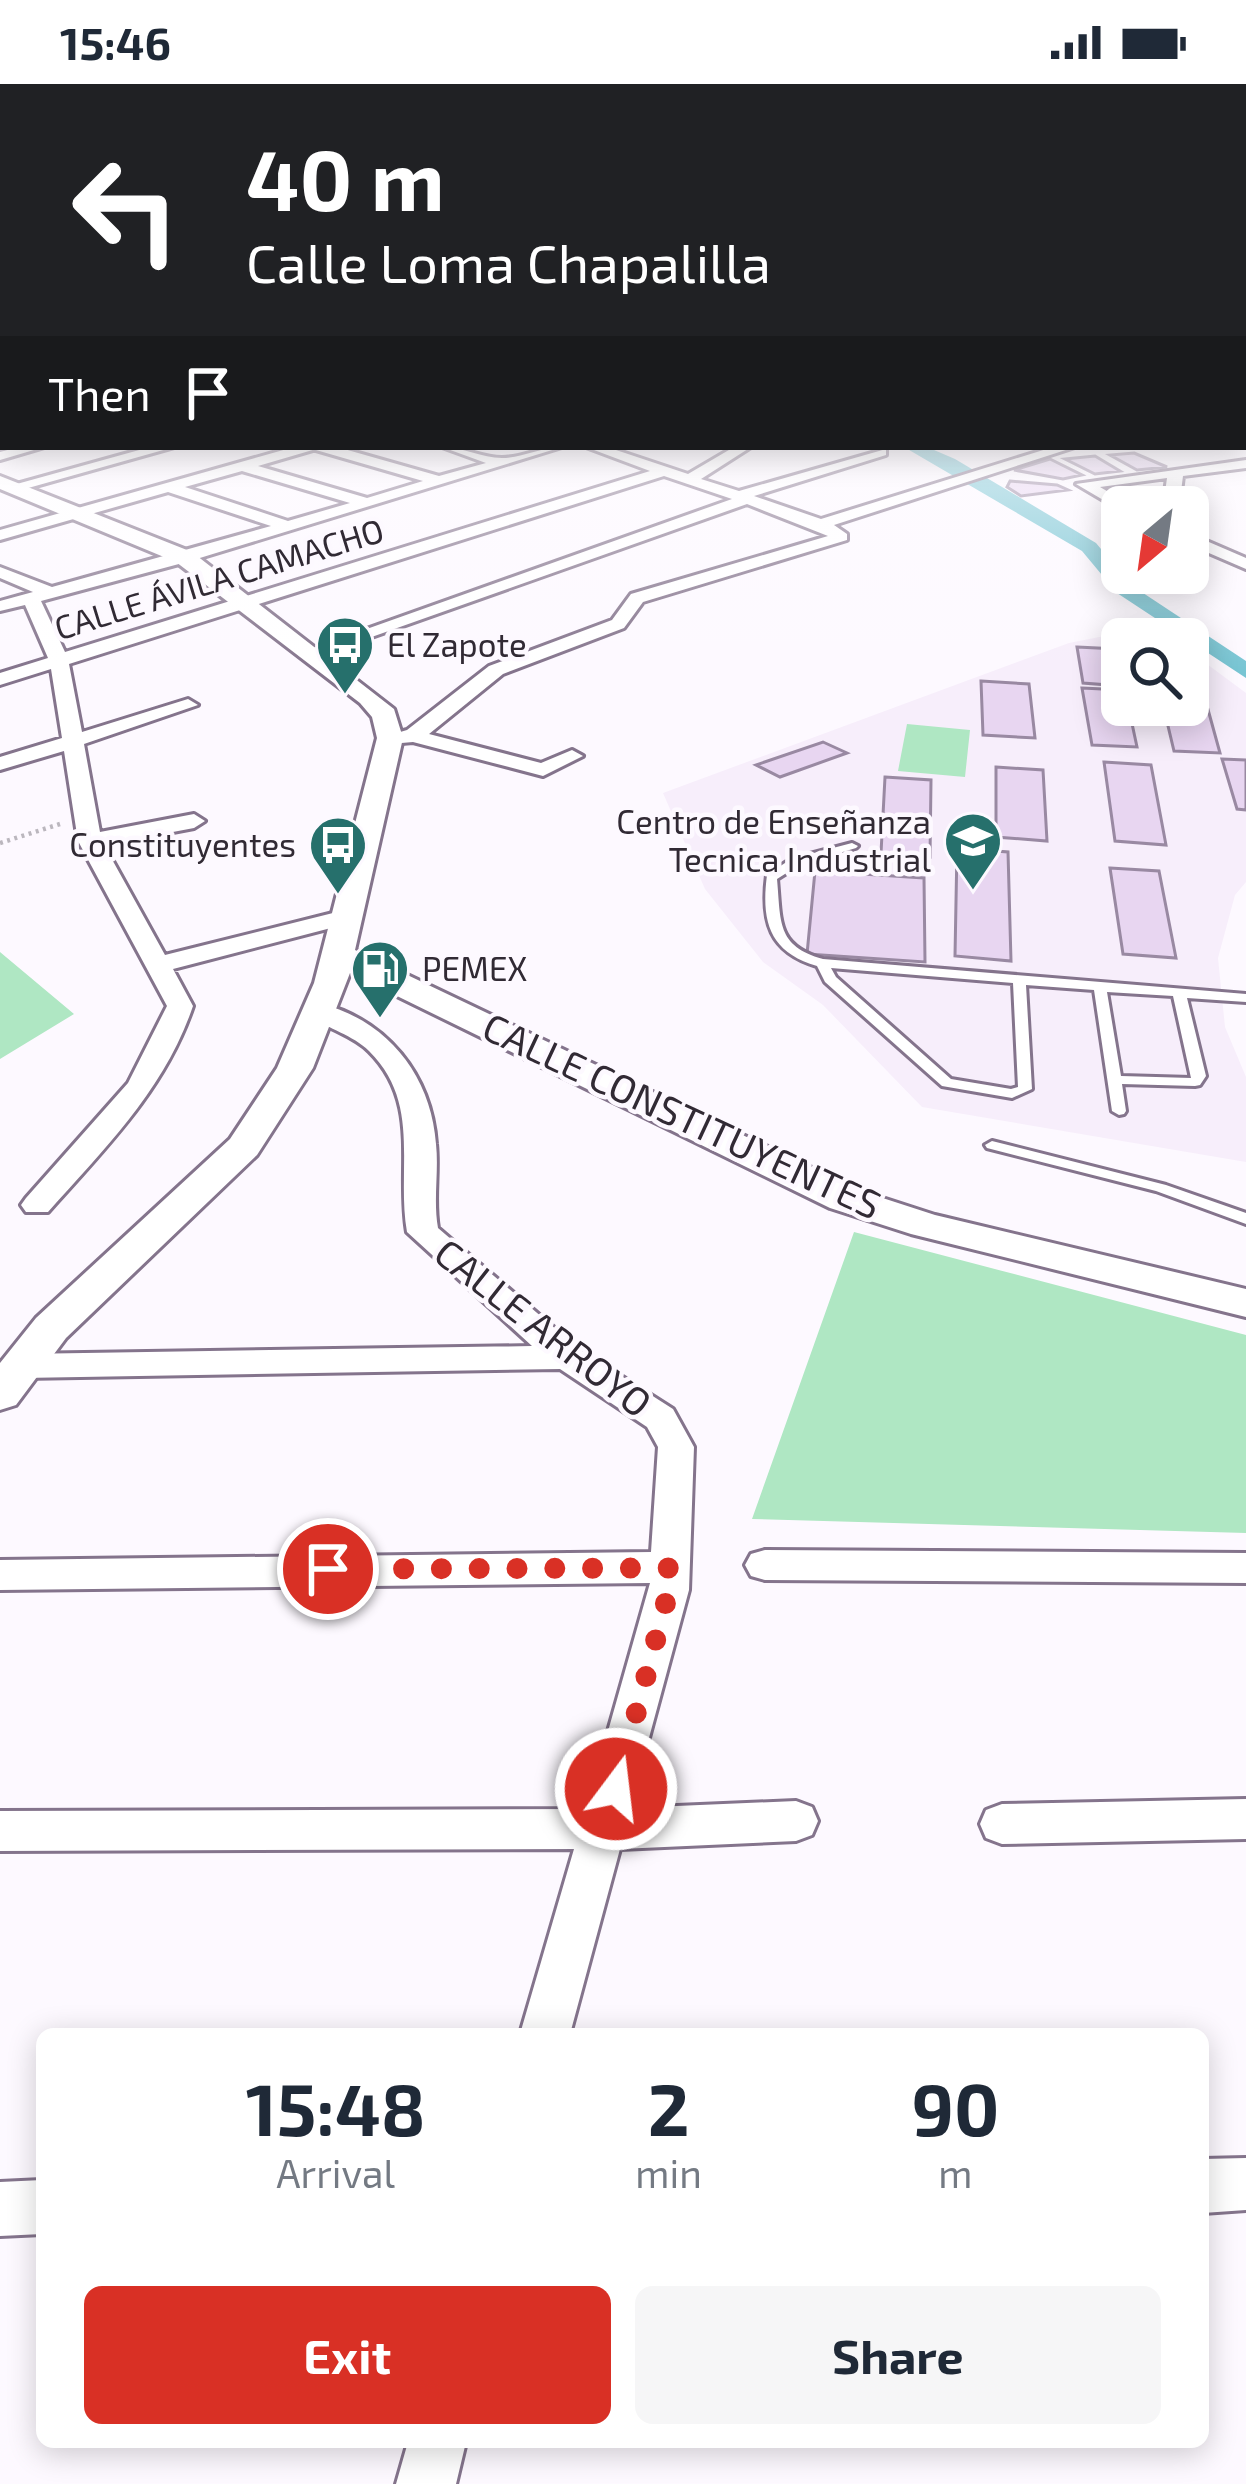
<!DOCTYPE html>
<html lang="en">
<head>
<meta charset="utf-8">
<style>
  body { margin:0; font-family:"Exo 2",sans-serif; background:#f6f6f7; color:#1f2937; height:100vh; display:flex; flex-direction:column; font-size:45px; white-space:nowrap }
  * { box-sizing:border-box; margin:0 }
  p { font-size:39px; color:#747a83 }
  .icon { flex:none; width:66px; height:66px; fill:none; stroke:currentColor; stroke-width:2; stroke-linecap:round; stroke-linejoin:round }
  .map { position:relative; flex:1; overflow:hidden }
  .drawer { position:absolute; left:36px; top:1944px; width:1173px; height:420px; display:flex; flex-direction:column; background:#fff; border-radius:18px; box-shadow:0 6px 30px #0003 }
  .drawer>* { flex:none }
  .hud { position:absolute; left:0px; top:0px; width:1248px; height:366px; box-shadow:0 6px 30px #0003; background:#202124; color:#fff; overflow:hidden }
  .needle { width:78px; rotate:209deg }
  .tools { position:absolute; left:1101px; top:402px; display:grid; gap:24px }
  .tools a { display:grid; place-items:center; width:108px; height:108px; border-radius:18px; background:#fff; box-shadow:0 6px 30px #0003; font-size:60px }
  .pin { position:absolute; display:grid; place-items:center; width:102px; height:102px; color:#fff; margin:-51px; border:6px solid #fff; border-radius:50%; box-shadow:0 3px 12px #0007 }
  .me { position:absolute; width:132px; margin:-66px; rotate:15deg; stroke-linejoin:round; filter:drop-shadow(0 0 9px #0008) }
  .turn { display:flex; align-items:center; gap:42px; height:252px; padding:0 48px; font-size:54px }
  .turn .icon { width:156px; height:156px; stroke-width:2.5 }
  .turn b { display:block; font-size:84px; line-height:102px }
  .then { display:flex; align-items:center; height:114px; padding:0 48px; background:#0003; gap:24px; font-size:45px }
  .eta { display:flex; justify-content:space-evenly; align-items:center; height:204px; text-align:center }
  .eta b { font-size:72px; font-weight:700; line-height:84px }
  .primary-button { display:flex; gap:24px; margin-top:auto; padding:24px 48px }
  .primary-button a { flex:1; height:138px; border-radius:18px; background:#d93025; color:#fff; font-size:48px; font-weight:700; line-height:138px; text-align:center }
  .primary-button a+a { background:#f6f6f7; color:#1f2937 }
  .status { display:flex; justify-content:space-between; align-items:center; height:84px; padding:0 60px; background:#fff; direction:ltr }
  .status svg { height:33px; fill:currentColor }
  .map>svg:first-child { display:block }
  .built { fill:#f7eefb }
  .green { fill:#afe7c3 }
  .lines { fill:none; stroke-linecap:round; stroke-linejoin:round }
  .canal { fill:#78c5d3; fill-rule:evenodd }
  .building { fill:#e8d6f1; stroke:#9989a2; stroke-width:3 }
  .service-casing { stroke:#84748c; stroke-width:6 }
  .minor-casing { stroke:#84748c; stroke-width:6 }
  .tertiary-casing { stroke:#84748c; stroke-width:6 }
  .secondary-casing { stroke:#84748c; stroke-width:6 }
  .primary-casing { stroke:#84748c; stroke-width:6 }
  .path { stroke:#bbb7be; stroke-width:4.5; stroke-dasharray:3 4.5; stroke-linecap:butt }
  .service { fill:#fff; fill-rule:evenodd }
  .minor { fill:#fff; fill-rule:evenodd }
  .tertiary { fill:#fff; fill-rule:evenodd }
  .secondary { fill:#fff; fill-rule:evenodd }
  .primary { fill:#fff; fill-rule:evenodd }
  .route { stroke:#d93025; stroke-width:21; stroke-dasharray:0 37.8 }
  .labels { text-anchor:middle; stroke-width:9; stroke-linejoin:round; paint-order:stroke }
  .far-street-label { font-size:33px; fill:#312a34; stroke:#fdf9ff }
  .far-poi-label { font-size:33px; fill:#312a34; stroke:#fdf9ff; text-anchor:start }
  .street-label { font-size:39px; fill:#312a34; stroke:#fdf9ff }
</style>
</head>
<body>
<div class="status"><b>15:46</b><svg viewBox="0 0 49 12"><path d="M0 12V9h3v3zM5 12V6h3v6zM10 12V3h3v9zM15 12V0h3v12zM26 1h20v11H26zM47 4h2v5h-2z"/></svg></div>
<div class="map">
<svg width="1246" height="2400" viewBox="0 0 1246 2400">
  <rect width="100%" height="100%" fill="#fdf9ff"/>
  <path class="built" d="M1155 542 1173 555H1122V621H1188V566L1246 609V798L1235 811 1218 874 1225 943 1246 993V1078L922 1023 823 921 763 878 705 805 663 709 1069 559Z"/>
  <path class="green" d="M907 640 970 646 965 693 898 687Z
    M0 868 74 930 0 975Z
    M854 1148 1246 1251V1449L752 1435Z"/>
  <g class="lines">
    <path class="canal" d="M904 363H927L955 375 1096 459 1131 501 1246 577V594L1117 509 1082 467Z"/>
  </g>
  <path class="building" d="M1134 369 1167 383 1137 386 1110 371Z
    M1095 372 1120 387 1095 390 1065 375Z
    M1050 375 1082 391 1063 395 1014 386Z
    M1010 397 1057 401 1068 406 1021 412 1007 403Z
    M1077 563 1117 565 1122 602 1083 599Z
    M981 597 1029 600 1035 654 983 651Z
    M1082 604 1122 606V621H1128L1137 663 1092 661Z
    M1188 610 1204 611 1220 669 1174 667 1163 621H1188Z
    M823 658 847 669 780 693 756 681Z
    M1222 675 1246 676V726L1237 725Z
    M1104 678 1151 681 1166 761 1115 757Z
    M996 683 1043 686 1047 757 996 753Z
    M885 693 931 696 930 773 881 769Z
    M957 764 1008 768 1011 877 955 872Z
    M1110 784 1159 787 1176 874 1123 870Z
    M815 787 924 794 925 878 807 870Z"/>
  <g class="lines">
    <g class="service-casing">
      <path id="service" d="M3 288V292L0 293V289Z
        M0 325H3V329H0Z
        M852 759 858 762 856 764 799 781 777 795C781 837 776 862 823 875L1246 910V918L1187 914 1206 992 1200 1001 1195 1002 1122 1000 1126 1027 1124 1030 1119 1031 1112 1027 1094 906 1026 901 1032 1005 1012 1014 942 1002 825 898 817 882C769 868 761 837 767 791L791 775ZM831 884 1013 899 1018 1003 1011 1005 951 995 836 893ZM1107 908 1173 912 1191 994 1121 992Z
        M992 1057 1166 1101 1246 1129V1140L1156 1107 987 1064 985 1061Z"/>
    </g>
    <g class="minor-casing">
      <path id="minor" d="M1245 328H1246V336H1245Z
        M3 334V342L0 343V335Z
        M19 363H44L0 376V368Z
        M150 363H174L14 408 6 403Z
        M294 363H337L439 392 486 379 442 363C463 363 482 374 502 374 522 374 541 363 562 363L190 477 41 517 65 568 650 387 586 363H607L688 390 734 363H751L701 395 739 407 886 365V371L754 412 821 435 1053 363H1075L834 441 847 450V456L643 518 624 544 503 590 429 650 541 679 572 666 583 672 543 692 413 658 390 660 380 654 407 646 489 582 612 536 631 510 828 452 747 420 318 572 302 568 732 415 664 392 69 580 82 648 188 615 198 621 84 660 100 748 194 730 205 737 194 744 104 761 165 871 345 826 357 833 354 838 173 885 193 922C165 1005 105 1064 48 1128H26L21 1121 26 1114 128 999 167 922 78 757 64 667 0 686V673L62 654 51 585 0 601V589L48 574 25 521 0 527V517L33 508 0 494V483L52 503 271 442 168 408 0 456V446ZM316 365V366L423 397 367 414 258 382ZM242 387 350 419 288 437 185 403Z
        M1246 376V384L1183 392 1179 423H1163L1167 394 1100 403 1134 423 1122 427 1076 400Z
        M1188 449 1246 474V485L1188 460Z
        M319 919C387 936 431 991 436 1060 439 1088 433 1116 438 1144L579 1265 673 1325 694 1363 689 1506 630 1724 796 1717 812 1723 818 1737 812 1751 796 1757 620 1765 570 1950H520L574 1765 0 1767V1727L586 1725 650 1499 0 1506V1476L651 1468 658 1363 647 1343 560 1285 22 1294 10 1291 5 1282 10 1273 22 1270 532 1262 407 1148C396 1085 422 1019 369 967 351 949 322 944 306 927Z
        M765 1466 1246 1469V1499L765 1496 751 1492 745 1481 751 1470Z
        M1246 1715V1755L1002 1760 986 1754 980 1740 986 1726 1002 1720Z
        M1246 2074V2126L1203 2129V2075Z
        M42 2096V2150L0 2152V2098Z
        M408 2358H466L456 2400H396Z"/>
    </g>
    <g class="tertiary-casing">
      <path id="tertiary" d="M0 392 192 468 394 625 403 654 355 866 858 1106 935 1131 1246 1205V1233L911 1150 830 1124 350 889 313 984 257 1071 66 1254 16 1321 0 1326V1279L36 1234 230 1055 277 984 314 899 377 654 372 633 360 619 176 478 0 405Z"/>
    </g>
    <g class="secondary-casing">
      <path id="secondary" d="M1245 280H1246V292H1245Z"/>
    </g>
    <g class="primary-casing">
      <path id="primary" d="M3 253V265L0 266V254Z"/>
    </g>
    <path class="path" d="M0 759 60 740"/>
    <use href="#service" class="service"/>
    <use href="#minor" class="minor"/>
    <use href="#tertiary" class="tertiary"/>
    <use href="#secondary" class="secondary"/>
    <use href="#primary" class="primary"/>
  </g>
  <linearGradient id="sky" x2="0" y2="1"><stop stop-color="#7bbbe0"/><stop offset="0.43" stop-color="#fefcff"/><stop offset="1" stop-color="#fefcff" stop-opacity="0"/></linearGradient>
  <rect width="1246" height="586" fill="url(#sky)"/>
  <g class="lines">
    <path class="route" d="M328 1485 670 1484 669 1506 616 1705"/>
  </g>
  <defs>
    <g id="bus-pin" transform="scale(3)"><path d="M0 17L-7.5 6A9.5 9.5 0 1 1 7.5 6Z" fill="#26706c" stroke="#fdf9ff"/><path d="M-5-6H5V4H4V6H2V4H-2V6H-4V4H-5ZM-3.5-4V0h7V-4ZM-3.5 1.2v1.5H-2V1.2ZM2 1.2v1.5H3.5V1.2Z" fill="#fff"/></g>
    <g id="university-pin" transform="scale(3)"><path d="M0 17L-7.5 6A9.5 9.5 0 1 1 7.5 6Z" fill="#26706c" stroke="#fdf9ff"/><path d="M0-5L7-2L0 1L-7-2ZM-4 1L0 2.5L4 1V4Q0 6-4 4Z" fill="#fff"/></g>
    <g id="fuel-pin" transform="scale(3)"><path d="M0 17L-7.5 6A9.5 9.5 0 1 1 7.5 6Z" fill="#26706c" stroke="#fdf9ff"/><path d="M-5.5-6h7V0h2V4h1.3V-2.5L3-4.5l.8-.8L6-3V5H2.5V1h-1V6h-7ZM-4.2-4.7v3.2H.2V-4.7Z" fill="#fff"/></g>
  </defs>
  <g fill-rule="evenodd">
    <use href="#bus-pin" x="345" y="561"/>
    <use href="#university-pin" x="973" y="757"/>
    <use href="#bus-pin" x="338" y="761"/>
    <use href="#fuel-pin" x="380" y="885"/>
  </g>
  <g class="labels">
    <g class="far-street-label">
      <text transform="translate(219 495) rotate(-17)" y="12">CALLE ÁVILA CAMACHO</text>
    </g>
    <g class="far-poi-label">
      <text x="387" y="573">El Zapote</text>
      <text x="931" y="750" text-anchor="end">Centro de Enseñanza<tspan x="931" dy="38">Tecnica Industrial</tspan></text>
      <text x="296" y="773" text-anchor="end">Constituyentes</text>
      <text x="422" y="897">PEMEX</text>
    </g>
    <g class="street-label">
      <text transform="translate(682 1032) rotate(25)" y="14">CALLE CONSTITUYENTES</text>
      <text transform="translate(543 1244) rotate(38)" y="14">CALLE ARROYO</text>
    </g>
  </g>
</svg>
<div class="tools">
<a><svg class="needle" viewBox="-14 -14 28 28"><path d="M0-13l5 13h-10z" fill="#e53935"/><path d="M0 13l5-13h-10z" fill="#747a83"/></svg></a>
<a><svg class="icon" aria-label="search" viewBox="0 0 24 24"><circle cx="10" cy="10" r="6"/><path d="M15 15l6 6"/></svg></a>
</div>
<div class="pin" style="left:328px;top:1485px;background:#d93025"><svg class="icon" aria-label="arrive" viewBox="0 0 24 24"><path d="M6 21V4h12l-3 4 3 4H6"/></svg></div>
<svg class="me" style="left:616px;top:1705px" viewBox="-20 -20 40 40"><circle r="17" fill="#d93025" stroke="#fff" stroke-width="3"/><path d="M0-11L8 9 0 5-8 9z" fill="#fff"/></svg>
<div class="hud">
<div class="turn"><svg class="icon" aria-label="left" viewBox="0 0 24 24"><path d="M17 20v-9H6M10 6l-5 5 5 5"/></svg><div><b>40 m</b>Calle Loma Chapalilla</div></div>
<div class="then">Then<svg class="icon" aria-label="arrive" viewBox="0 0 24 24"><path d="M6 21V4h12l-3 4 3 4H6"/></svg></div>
</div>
<section class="drawer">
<div class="eta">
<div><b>15:48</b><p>Arrival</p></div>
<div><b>2</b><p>min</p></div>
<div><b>90</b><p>m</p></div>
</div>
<div class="primary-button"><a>Exit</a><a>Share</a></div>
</section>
</div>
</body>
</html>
